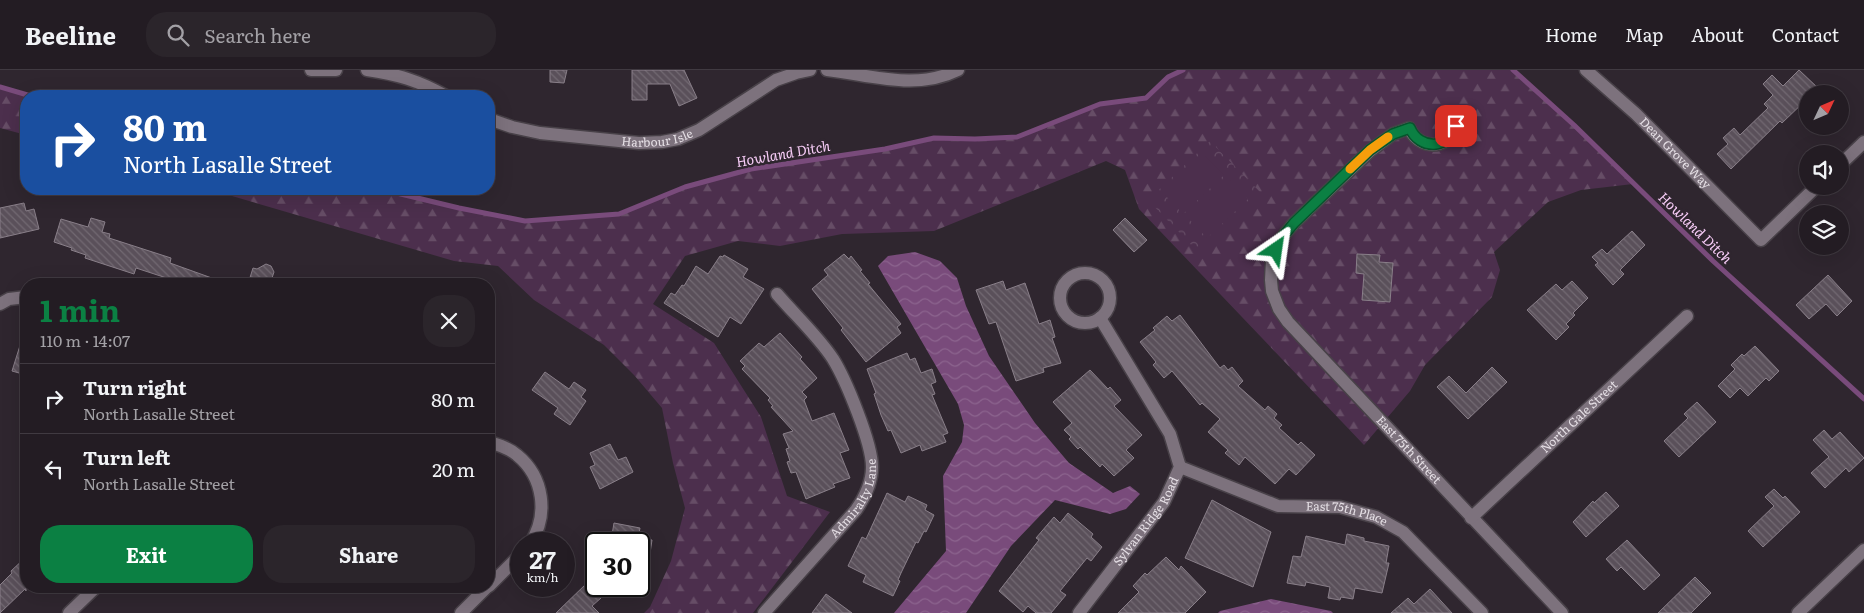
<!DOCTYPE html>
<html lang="en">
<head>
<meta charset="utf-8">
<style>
  body { margin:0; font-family:Literata,serif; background:#2b252b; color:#f1f3f6; height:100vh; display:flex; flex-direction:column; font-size:19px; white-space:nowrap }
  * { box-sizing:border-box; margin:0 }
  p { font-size:16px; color:#a3a1a6 }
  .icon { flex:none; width:28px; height:28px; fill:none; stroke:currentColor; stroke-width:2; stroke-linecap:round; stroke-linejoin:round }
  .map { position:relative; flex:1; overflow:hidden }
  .side { position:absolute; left:20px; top:208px; width:475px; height:315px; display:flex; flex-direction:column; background:#231c23; border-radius:20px; box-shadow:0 5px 20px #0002,0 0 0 1px #403a41 }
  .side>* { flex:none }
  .hud { position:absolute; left:20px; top:20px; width:475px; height:105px; border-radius:20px; box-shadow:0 5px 20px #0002,0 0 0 1px #403a41; background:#1a4fa0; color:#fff; overflow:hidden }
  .needle { width:32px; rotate:46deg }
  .buttons { position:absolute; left:1799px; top:15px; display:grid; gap:10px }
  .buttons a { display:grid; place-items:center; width:50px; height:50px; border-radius:50%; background:#231c23; box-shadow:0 5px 20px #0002,0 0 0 1px #403a41; font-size:25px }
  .speed { position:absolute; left:510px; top:462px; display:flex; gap:10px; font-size:25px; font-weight:700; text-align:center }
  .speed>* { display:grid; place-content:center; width:65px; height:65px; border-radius:50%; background:#231c23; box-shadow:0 5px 20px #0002,0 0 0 1px #403a41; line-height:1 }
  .speed small { font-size:12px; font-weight:400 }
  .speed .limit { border:2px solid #111; border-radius:8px; background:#fff; color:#111 }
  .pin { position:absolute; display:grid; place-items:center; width:42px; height:42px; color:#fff; margin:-21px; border-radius:10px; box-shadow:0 2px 8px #0006 }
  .me { position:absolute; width:55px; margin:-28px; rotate:32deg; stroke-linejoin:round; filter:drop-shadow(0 0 4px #0008) }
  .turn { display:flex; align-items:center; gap:18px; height:105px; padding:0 20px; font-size:22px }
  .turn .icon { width:65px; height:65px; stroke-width:2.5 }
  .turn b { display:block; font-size:35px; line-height:42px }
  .round { display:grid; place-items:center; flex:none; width:52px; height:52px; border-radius:20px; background:#2b252b }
  .overview { display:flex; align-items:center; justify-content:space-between; height:85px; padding:0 20px }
  h1 { font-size:30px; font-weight:700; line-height:38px; color:#0b8043 }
  .action { display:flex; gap:10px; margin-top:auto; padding:10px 20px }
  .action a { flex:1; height:58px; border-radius:20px; background:#0b8043; color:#fff; font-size:20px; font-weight:700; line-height:58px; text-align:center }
  .action a+a { background:#2b252b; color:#f1f3f6 }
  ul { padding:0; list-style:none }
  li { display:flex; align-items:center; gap:15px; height:70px; padding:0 20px; border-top:1px solid #403a41 }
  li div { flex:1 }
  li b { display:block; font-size:19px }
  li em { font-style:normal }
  header { display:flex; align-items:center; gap:30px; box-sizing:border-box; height:70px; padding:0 25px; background:#231c23; border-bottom:1px solid #403a41 }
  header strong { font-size:24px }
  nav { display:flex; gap:28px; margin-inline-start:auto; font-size:18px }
  .search { width:350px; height:45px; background:#2b252b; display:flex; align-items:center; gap:12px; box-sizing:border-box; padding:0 18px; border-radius:20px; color:#a3a1a6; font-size:19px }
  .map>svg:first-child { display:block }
  .forest { fill:url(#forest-firs) }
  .park { fill:url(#park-crowns) }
  .pitch { fill:#4c2f4d }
  .water { fill:url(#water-waves) }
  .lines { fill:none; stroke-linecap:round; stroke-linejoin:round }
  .stream { stroke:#794b7b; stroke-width:5 }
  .building { fill:url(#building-back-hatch); stroke:#897f89 }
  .minor-casing { stroke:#484148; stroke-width:15 }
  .minor { stroke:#7d727d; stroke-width:12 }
  .route-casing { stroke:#07532c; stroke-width:12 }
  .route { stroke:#0b8043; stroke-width:9 }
  .slow { stroke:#f59e0b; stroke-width:9 }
  .labels { text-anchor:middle; stroke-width:5; stroke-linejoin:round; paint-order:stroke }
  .street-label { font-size:12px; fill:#e5dfe5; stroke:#2f262f }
  .water-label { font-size:14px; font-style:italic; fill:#f8cdf8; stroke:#2f262f }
</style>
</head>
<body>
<header>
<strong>Beeline</strong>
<div class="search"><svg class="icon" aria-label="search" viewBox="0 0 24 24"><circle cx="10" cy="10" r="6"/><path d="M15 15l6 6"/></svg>Search here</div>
<nav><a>Home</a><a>Map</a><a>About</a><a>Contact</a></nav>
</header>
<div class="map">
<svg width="1864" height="543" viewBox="0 0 1864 543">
  <defs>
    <pattern id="forest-firs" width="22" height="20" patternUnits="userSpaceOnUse" patternTransform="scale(1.25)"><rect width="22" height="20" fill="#4c2f4d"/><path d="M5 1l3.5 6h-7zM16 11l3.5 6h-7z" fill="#664d66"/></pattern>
    <pattern id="park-crowns" width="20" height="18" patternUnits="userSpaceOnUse" patternTransform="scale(1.25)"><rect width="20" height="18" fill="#4c2f4d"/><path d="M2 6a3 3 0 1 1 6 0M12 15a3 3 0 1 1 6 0" fill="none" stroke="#664d66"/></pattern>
    <pattern id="water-waves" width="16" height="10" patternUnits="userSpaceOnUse" patternTransform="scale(1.25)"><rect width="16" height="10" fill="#794b7b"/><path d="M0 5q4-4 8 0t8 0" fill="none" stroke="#8c648e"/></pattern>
    <pattern id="building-back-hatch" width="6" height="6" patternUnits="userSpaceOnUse" patternTransform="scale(1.25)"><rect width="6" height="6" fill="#5a505a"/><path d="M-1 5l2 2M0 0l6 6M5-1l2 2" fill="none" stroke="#726972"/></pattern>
  </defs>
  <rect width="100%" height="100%" fill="#2f262f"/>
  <path class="forest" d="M1183 0H1513L1574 55 1633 114 1581 120 1548 132 1494 182 1500 200 1492 227 1425 295 1410 321 1364 375 1139 139 1125 100 1106 91 934 161 842 164 780 176 738 171 685 186 653 234 714 273 761 347 787 426 830 442 753 543H644L650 537 671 491 685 438 673 393 662 338 634 305 604 275 534 230 498 196 454 191 208 119H380L459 138 525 151 619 144 685 117 751 99 885 79 934 68 975 69 1017 66 1100 34 1146 28 1168 7Z
    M0 17 31 26H26V65L0 58Z"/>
  <path class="park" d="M1210 71 1263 125 1201 185 1148 130Z"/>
  <path class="pitch" d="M1205 86 1224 105 1183 144 1165 125Z
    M1230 110 1248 129 1207 168 1189 149Z"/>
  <path class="water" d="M915 182 940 191 957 208 966 236 989 286 1035 353 1069 393 1113 423 1130 416 1140 424 1126 439 1110 444 1055 430 1011 476 966 543H894L946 481 943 406 962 372 964 355 958 334 878 196 888 186Z
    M1271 529 1331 541 1333 543H1218L1220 541Z"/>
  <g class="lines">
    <path class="stream" d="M1513 0 1574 55 1713 191 1864 329
      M0 17 31 26
      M380 119 459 138 525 151 619 144 685 117 751 99 885 79 934 68 975 69 1017 67 1100 34 1146 28 1168 7 1183 0"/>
  </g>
  <path class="building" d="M550 0H567L564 13 550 12Z
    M632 0H684L697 28 679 36 670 14H647V30H632Z
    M1799 0 1818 18 1812 24H1808V28L1782 53 1780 51 1731 99 1717 84 1728 74 1723 68 1734 58 1740 65 1768 38 1764 34 1773 25 1763 14 1772 5 1783 16Z
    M24 133 26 141 34 139 39 159 0 168V138Z
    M91 148 105 152 102 162 110 164 109 168 171 188 170 193 223 212V214H185L136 198 134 204 85 188 86 185 71 180 72 178 54 172 61 149 88 157Z
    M1125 148 1147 170 1134 182 1113 160Z
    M1632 161 1645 175 1620 200 1624 204 1613 215 1595 195 1598 193 1592 187 1602 179 1607 184Z
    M844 184 849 189 851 186 862 200 860 201 870 213 868 214 901 254 897 257 901 263 866 292 841 260 843 258 812 219 828 205 824 200Z
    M1357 184 1380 185 1379 192 1393 193 1390 232 1362 230 1364 204 1356 203Z
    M724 185 748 199 743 207 764 219 741 254 730 247 718 267 664 233 671 223 675 225 682 215 684 216 696 196 708 204 720 186 723 187Z
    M266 194 271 196 274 202 270 214H248L253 198 257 199Z
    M1828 205 1852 231 1837 246 1826 234 1809 249 1796 235Z
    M1003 211 1006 220 1025 213 1039 254 1050 250 1055 267 1052 268 1061 293 1043 298 1044 302 1016 311 996 252 989 254 976 220Z
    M1572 211 1588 228 1573 243 1575 245 1566 254 1569 257 1556 270 1527 240 1556 214 1562 220Z
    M1180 245 1220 298 1224 295 1228 300 1232 297 1243 311 1238 316 1265 340 1268 336 1277 344 1274 348 1282 355 1279 358 1298 375 1301 372 1315 385 1296 405 1289 399 1275 414 1245 387 1239 395 1225 383 1228 380 1208 362 1220 349 1202 333 1200 335 1172 301 1164 308 1153 295 1156 292 1140 272 1155 260 1153 258 1167 246 1172 251Z
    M780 263 802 287 800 289 817 308 802 322 807 327 804 330 812 351 834 343 849 380 840 383 850 408 833 414 835 417 806 429 796 402 791 403 787 392 790 391 786 379 789 378 783 364 793 361 771 337 773 336 768 330 770 328 742 299 745 296 740 291 759 273 764 277Z
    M23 266H26V305L12 301Z
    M1755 276 1779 301 1769 311 1766 308 1748 326 1740 318 1730 328 1718 316 1735 299 1731 295 1742 284 1744 286Z
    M907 283 910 290 915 288 921 303 932 299 936 312 931 314 935 324 932 325 948 363 943 365 946 372 922 381 920 375 901 383 891 360 888 361 881 345 874 324 876 323 867 299Z
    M1492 297 1507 312 1468 349 1437 317 1449 306 1466 323Z
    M1090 300 1108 319 1110 317 1121 330 1114 336 1142 365 1126 380 1134 388 1114 406 1102 394 1100 397 1080 377 1078 379 1069 369 1071 367 1064 360 1072 353 1053 332Z
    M545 302 569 319 574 312 586 320 581 327 586 331 570 355 554 344 558 338 532 320Z
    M1697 332 1716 352 1679 387 1664 371 1688 348 1684 344Z
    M1824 360 1832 369 1840 362 1864 388 1849 402 1846 398 1825 418 1811 403 1829 387 1813 370Z
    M610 374 618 390 626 387 633 402 600 419 590 397 595 395 590 383Z
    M1774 419 1783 428 1785 426 1800 442 1763 477 1748 461 1774 436 1765 427Z
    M1606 422 1619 436 1586 467 1573 452 1593 431 1594 433Z
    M887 423 905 432 908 426 927 435 925 440 934 445 926 462 924 461 918 473 916 472 901 503 898 510 900 511 893 526 863 512 866 505 848 496 862 467 866 469Z
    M1212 430 1271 462 1253 517 1185 488Z
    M1068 443 1093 464 1091 467 1102 477 1091 491 1087 488 1060 521 1066 525 1051 543H1036L1028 536 1023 542 999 521 1039 470 1036 468 1054 447 1060 453Z
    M614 453 640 458 637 474H617V471H611Z
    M1347 464 1364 468V471L1389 476 1386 493H1389L1382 523 1355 518 1353 529 1341 527 1340 530 1328 528 1330 517 1306 512 1305 516 1287 513 1293 486 1301 487 1306 466 1345 475Z
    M639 468 652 470 646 510 639 509Z
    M1627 470 1660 505 1644 520 1621 497 1617 501 1606 489Z
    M26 487V521L25 519 0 543V515L12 503 11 501Z
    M1166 487 1179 500 1181 496 1206 522 1185 543H1118L1139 522 1133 516 1145 503 1147 505Z
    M1695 507 1711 523 1691 543H1658Z
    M587 513 601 528 592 536 599 543H556Z
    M1430 519 1452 543H1391L1408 528 1414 534Z
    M826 524 852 543H812Z"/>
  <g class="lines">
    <g class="minor-casing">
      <g id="minor">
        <path d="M311 0H336"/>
        <path d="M367 0C397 4 419 11 446 26"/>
        <path d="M827 0C871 5 916 21 958 0"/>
        <path id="s1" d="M1586 0 1636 44 1761 170 1817 116"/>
        <path id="s2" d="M1456 44C1463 75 1422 87 1409 58L1393 64 1370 81 1294 153 1280 170 1272 190 1271 210 1272 221 1279 239 1288 252 1562 543"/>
        <path id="s3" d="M489 49 512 57 540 63 639 73 662 72 678 69 699 60 776 10 796 3 810 0"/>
        <path d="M1840 95 1864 72"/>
        <circle cx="1085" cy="228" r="25"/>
        <path d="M0 234 9 229 26 227"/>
        <path d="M489 372C499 375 509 378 517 385 544 407 549 445 530 474"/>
        <path id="s4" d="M1180 397 1278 436 1340 437 1376 447 1403 462 1482 543"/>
        <path id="s5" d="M1471 448 1687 246"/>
        <path d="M489 516 521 484"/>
        <path d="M69 543 97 516"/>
        <path d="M461 543 488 516"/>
        <path id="s6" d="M764 543 856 440C865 427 872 413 872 397 872 373 846 310 833 289 818 266 795 245 777 224"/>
        <path id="s7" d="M1079 543 1164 432 1180 397 1170 364 1100 248"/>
        <path d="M1798 543 1864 480"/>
      </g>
    </g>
    <use href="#minor" class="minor"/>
  </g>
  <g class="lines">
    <g class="route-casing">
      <path id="route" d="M1276 180 1280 170 1294 153 1370 80 1393 64 1410 58C1419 80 1449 80 1456 56"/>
    </g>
    <use href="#route" class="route"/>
    <path class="slow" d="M1350 99 1370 80 1388 67"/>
  </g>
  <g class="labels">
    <g class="street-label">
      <text dy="4" stroke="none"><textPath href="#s3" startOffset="171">Harbour Isle</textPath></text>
      <text dy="4" stroke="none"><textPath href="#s1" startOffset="122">Dean Grove Way</textPath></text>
      <text dy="4" stroke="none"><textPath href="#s5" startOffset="148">North Gale Street</textPath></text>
      <text dy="4" stroke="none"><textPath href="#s2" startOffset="511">East 75th Street</textPath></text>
      <text dy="4" stroke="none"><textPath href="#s6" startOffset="148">Admiralty Lane</textPath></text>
      <text dy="4" stroke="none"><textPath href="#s4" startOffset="175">East 75th Place</textPath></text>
      <text dy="4" stroke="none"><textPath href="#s7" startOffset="114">Sylvan Ridge Road</textPath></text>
    </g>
    <g class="water-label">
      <text transform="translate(783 84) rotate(-10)" y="5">Howland Ditch</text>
      <text transform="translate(1695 158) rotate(44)" y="5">Howland Ditch</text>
    </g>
  </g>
</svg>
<div class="buttons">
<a><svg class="needle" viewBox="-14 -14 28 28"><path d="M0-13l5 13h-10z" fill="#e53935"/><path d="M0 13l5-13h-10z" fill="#a3a1a6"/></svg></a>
<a><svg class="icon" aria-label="sound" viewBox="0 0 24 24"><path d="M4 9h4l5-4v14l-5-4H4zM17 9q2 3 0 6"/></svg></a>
<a><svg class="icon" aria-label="layers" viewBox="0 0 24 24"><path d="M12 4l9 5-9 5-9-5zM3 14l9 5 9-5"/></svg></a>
</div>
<div class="speed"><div>27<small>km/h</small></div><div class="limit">30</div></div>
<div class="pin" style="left:1456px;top:56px;background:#d93025"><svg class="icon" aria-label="arrive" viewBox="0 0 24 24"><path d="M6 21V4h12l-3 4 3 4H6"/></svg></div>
<svg class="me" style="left:1276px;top:180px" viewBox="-20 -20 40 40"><path d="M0-17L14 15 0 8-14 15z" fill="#0b8043" stroke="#fff" stroke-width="4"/></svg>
<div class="hud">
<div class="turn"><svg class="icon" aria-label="right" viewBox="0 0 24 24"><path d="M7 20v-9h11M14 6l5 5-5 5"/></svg><div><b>80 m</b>North Lasalle Street</div></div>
</div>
<section class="side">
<div class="overview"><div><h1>1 min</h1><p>110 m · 14:07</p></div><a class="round"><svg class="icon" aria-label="close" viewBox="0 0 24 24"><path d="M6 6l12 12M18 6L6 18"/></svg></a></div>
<ul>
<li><svg class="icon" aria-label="right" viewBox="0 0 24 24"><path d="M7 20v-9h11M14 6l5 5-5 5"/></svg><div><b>Turn right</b><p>North Lasalle Street</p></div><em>80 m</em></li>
<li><svg class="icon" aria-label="left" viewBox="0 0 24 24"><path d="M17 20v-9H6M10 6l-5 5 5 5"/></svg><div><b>Turn left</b><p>North Lasalle Street</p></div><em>20 m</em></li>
</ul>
<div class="action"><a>Exit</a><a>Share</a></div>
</section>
</div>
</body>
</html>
